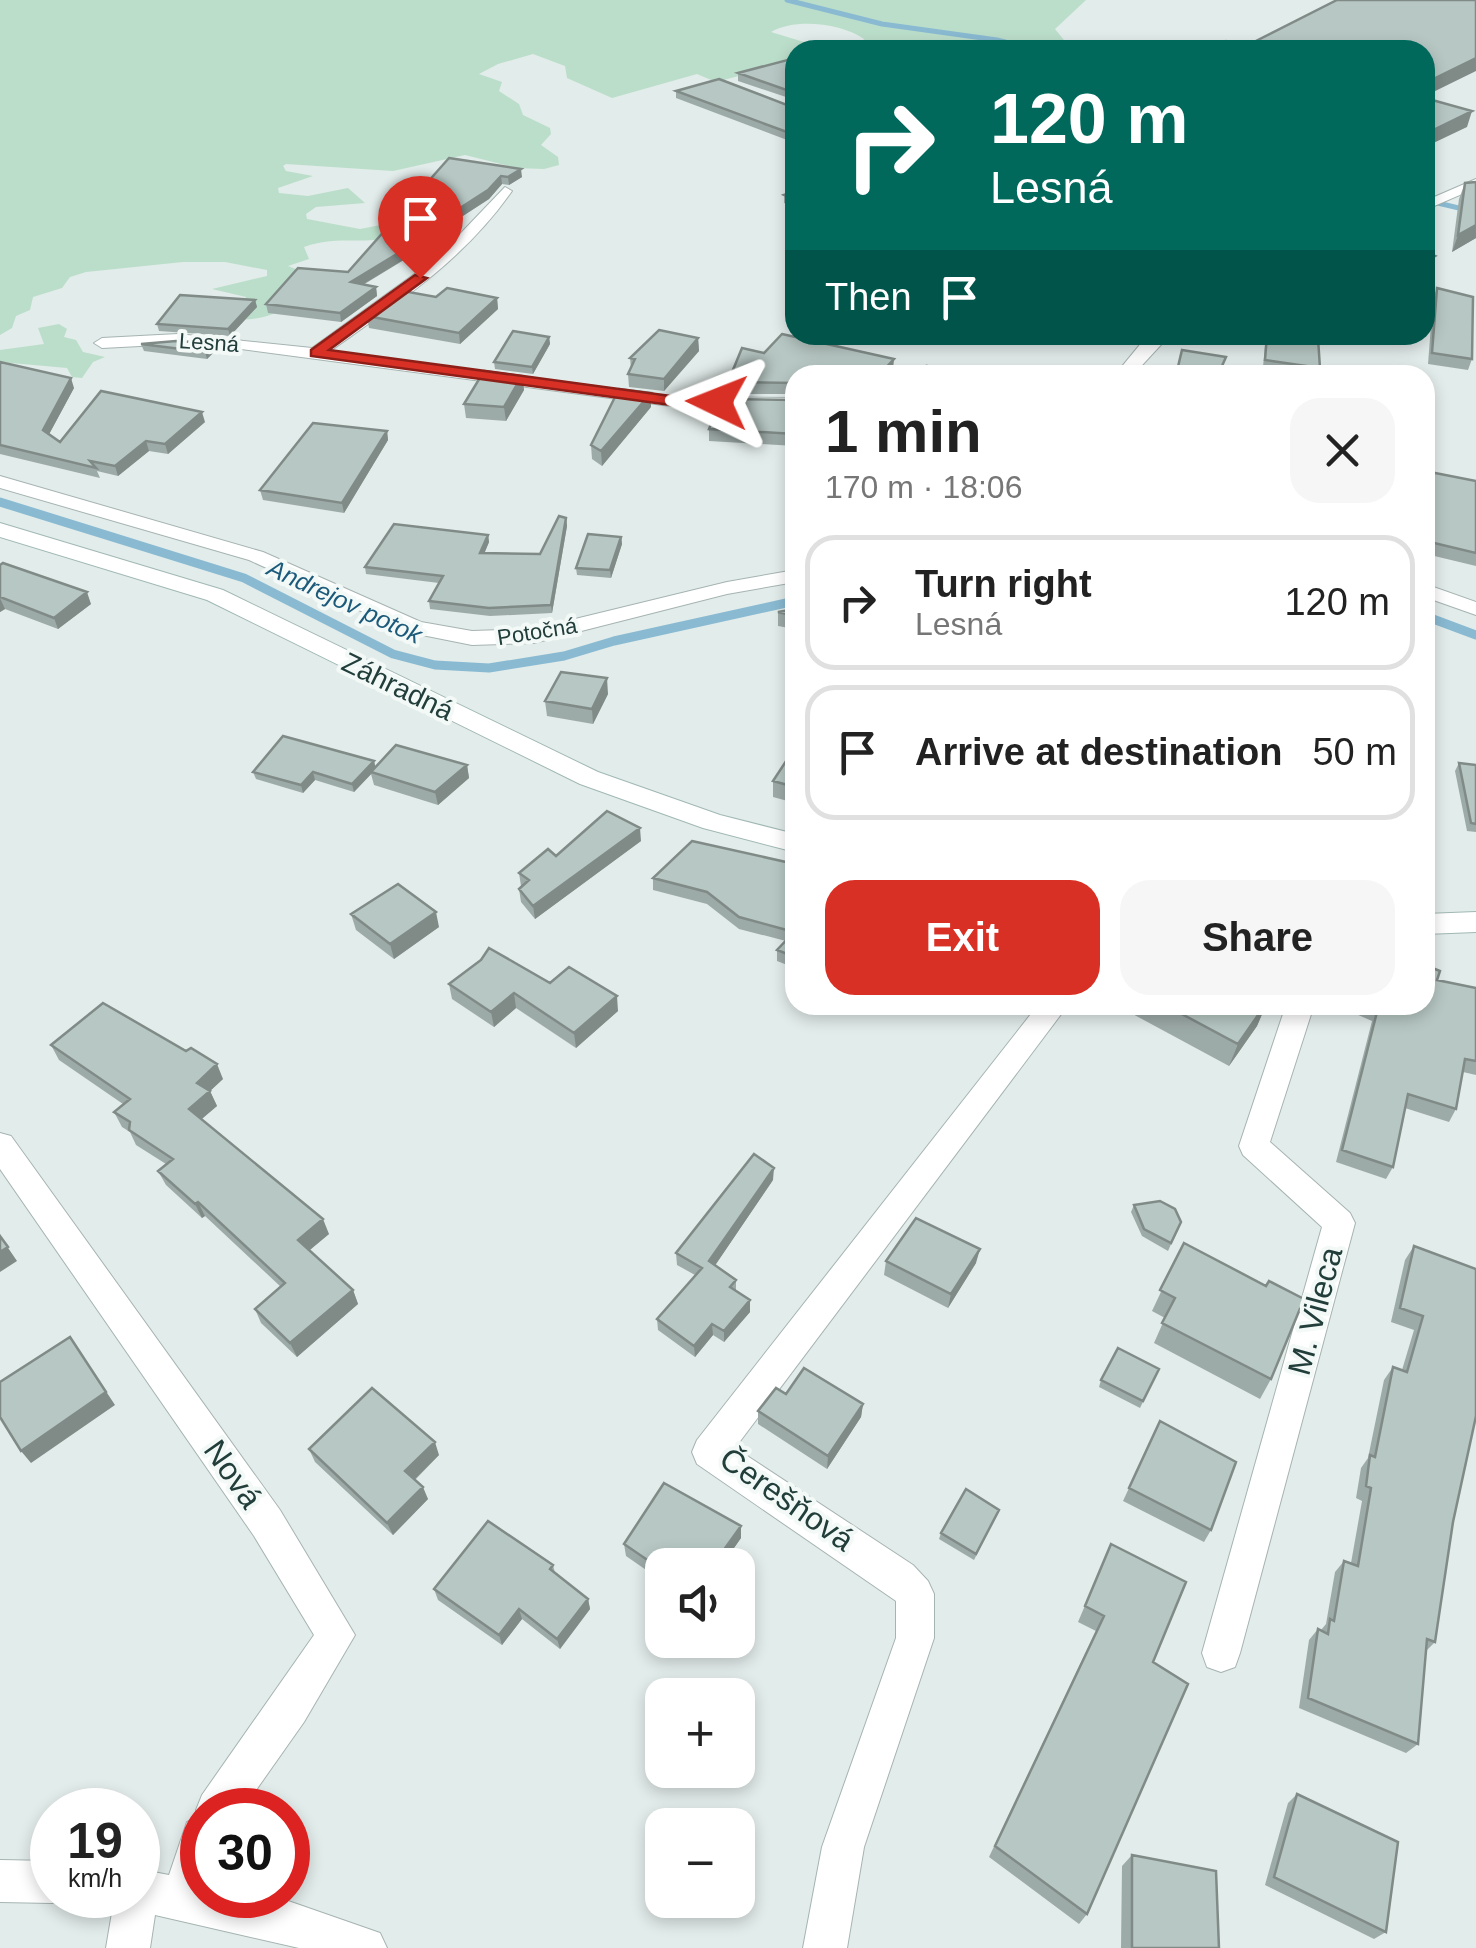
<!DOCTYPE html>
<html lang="en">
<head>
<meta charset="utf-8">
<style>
  body { margin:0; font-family:Helvetica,sans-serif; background:#f6f6f6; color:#222; height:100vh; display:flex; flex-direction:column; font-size:38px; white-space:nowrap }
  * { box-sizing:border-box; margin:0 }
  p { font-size:32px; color:#767676 }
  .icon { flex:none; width:55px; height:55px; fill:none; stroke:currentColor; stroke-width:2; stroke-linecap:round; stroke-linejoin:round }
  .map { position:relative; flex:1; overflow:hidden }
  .drawer { position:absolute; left:785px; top:365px; width:650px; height:650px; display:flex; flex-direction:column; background:#fff; border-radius:30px; box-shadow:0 5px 15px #0003 }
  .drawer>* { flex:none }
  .banner { position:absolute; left:785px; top:40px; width:650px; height:305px; border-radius:30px; box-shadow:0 5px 15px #0003; background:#00695c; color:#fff; overflow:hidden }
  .controls { position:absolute; left:645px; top:1548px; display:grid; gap:20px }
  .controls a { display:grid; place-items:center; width:110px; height:110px; border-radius:20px; background:#fff; box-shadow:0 5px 15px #0003; font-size:50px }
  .speed { position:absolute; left:30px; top:1788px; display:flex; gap:20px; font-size:50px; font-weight:700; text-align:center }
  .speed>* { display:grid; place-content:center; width:130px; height:130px; border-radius:50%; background:#fff; box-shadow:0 5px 15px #0003; line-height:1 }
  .speed small { font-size:25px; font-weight:400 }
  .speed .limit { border:15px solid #d22; background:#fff; color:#111 }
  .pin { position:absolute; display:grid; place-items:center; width:85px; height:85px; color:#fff; margin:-102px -42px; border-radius:50% 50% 50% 0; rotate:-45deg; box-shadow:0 0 10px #0007 }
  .pin .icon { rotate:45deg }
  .me { position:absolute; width:110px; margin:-55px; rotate:272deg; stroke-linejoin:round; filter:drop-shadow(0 0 8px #0008) }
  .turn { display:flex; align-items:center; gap:35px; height:210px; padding:0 40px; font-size:45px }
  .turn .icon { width:130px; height:130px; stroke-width:2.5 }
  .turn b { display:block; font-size:70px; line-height:85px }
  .then { display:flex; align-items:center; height:95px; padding:0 40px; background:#0003; gap:20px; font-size:38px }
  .round { display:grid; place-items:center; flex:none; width:105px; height:105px; border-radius:30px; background:#f6f6f6 }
  .overview { display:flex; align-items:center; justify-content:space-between; height:170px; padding:0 40px }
  h1 { font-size:60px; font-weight:700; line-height:75px }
  .button { display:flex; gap:20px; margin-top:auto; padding:20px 40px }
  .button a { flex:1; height:115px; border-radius:30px; background:#d93025; color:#fff; font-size:40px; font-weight:700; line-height:115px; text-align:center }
  .button a+a { background:#f6f6f6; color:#222 }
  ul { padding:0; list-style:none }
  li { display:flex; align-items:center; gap:30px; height:135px; margin:0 20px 15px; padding:0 20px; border:5px solid #e0e0e0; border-radius:30px }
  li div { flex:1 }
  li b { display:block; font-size:38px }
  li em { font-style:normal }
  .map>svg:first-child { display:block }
  .green { fill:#bbdeca }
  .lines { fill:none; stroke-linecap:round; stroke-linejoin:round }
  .stream-far2 { stroke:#89bad2; stroke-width:5 }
  .stream-far1 { stroke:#89bad2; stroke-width:8 }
  .stream { stroke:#89bad2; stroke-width:9 }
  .street-casing { stroke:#a5b4b2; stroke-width:2 }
  .secondary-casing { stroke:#a0b8b4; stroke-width:2 }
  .street { fill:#fff; fill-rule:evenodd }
  .secondary { fill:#fff; fill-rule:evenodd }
  .wall { fill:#9daba8 }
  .shaded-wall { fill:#808b88 }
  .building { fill:#b7c7c3; stroke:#808b88; stroke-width:2.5 }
  .route { fill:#d93025; stroke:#8d1f18; stroke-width:2.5 }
  .labels { text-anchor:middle; stroke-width:8; stroke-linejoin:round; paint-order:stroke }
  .far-street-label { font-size:22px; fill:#223e3b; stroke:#f3f9f7 }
  .far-water-label { font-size:25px; font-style:italic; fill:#1b5a7a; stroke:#f3f9f7 }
  .street-label { font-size:28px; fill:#223e3b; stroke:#f3f9f7 }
  .near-street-label { font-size:32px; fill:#223e3b; stroke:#f3f9f7 }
</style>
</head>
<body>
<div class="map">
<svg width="1476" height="1948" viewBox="0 0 1476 1948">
  <rect width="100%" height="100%" fill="#e2ecea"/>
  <path class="green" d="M0 0H1086L1055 29 1072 50 929 48 899 40 874 47 858 46 864 39C841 23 795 18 771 32L830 50H795V61L716 82 697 74 612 98 567 78 565 66 533 54 498 64 479 74 502 82 499 91 519 104 523 115 550 128 551 134 541 145 558 157 559 165 544 169 517 168 465 155 393 171 286 164 283 166 286 171 313 176 278 188 279 193 308 196 348 188 365 203 316 207 306 214 307 219 360 229 391 223 402 234C365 247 341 234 304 247L309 259 288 266 321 279C291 308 267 325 224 318L244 302 246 297 212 289 267 276V270L225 262H183L86 272 70 277 62 288 33 297 30 310 16 316 12 328 0 335Z
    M59 324 67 329 64 337 76 340 83 352 105 357 93 362 82 378 72 377 67 368 0 362V350L44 344 38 328Z"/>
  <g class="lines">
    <path class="stream-far2" d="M787 0 882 24 997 40 1036 50
      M1425 200 1476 212"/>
    <path class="stream-far1" d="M1466 210 1476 212"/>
    <path class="stream" d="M0 502 244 578 393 654 435 665 489 668 564 656 614 641 795 601
      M1425 616 1476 635"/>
    <g class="street-casing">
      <path id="street" d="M1476 179V188L1425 210V201Z
        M505 187 512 191C464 260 398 303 330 351L678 397 795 398V408L678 407 226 347 178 344 102 348 94 343 102 338 178 334 312 348 438 257Z
        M1170 335 1133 375H1115L1147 336Z
        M0 476 263 552 421 622 472 631 534 629 727 582 795 570V582L727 594 534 643 472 645 407 632 249 560 0 488Z
        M1425 584 1476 602V615L1425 597Z
        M1038 1005H1068L735 1448 913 1565 928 1581 934 1594V1638L864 1847 847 1948H803L822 1847 896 1638V1601L697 1464 692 1452 697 1440Z
        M1286 1005H1314L1270 1142 1350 1213 1355 1223 1240 1653 1235 1667 1221 1672 1207 1667 1202 1653 1322 1227 1243 1155 1239 1146Z
        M0 1133 11 1136 280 1510 355 1635 304 1722 242 1810H202V1895H271L380 1933 387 1948H299L155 1915 150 1948H106L115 1895H138V1869L169 1875 187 1822 199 1817 196 1810 202 1795 314 1635 254 1536 0 1169Z
        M0 1860 52 1861V1895L67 1897 52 1903 0 1902Z"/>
    </g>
    <g class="secondary-casing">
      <path id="secondary" d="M0 523 223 590 598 772 720 815 795 834V852L703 828 580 784 207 600 0 537Z
        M1476 912V932L1425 934V914Z"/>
    </g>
    <use href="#street" class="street"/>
    <use href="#secondary" class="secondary"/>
  </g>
  <path class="wall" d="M795 58V100L738 81V73Z
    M676 91 795 108V143L676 98Z
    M449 158 522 177 509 185 502 184 489 199 452 223 453 230 363 285 376 287 377 296 341 322 268 313 266 304 348 272Z
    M1476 182V238L1452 252 1459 199 1465 183Z
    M795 191V208L784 203V195Z
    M1437 288 1472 359 1468 370 1428 364 1433 299Z
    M497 298 498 309 460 344 369 328 367 316Z
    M255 300 257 307 230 336 159 331 157 324Z
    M1266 335H1300L1320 368 1318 375 1263 367Z
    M549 337 550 344 533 374 495 369 494 362Z
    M698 338 699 351 664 391 629 387 628 374 631 368 630 358Z
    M214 343 216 350 207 359 144 351 141 344Z
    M764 353 893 370 889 375H795V394H728V382Z
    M0 362 74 388 49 434 60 442 205 422 168 454 149 451 118 476 97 471 100 478 0 454Z
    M522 376 524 390 506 421 466 418 464 404Z
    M795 400V446L709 441V429Z
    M651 407 602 466 592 459 591 445Z
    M387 431 388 440 344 513 263 500 260 490Z
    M1425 471 1476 481V566L1426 554Z
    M566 518 567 526 552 613 490 616 430 609 429 601 439 583 366 574 365 567 488 535 489 542 484 554H540Z
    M621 537 622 544 611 578 577 575 576 568Z
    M0 565 91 604 58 629 5 609 0 612Z
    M795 609V629L778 626V612Z
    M608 694 593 724 547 716 545 701Z
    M795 750V803L773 797V781Z
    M374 761 375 767 467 765 469 778 438 805 374 785 371 774 354 792 315 780 303 793 256 779 253 772Z
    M1459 763 1476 765V832L1467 831 1455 771Z
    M641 841 535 919 521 902 519 889 521 886 519 873 556 856Z
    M795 864V968L777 961V950L786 941 739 929 707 904 653 890V878Z
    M351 914 439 927 394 959 356 930Z
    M1437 980 1476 988V1075L1463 1072 1456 1109 1449 1122 1405 1108 1393 1167 1386 1179 1336 1162 1372 1021 1356 1014 1360 1005H1425Z
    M550 983 618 1011 576 1048 516 1008 494 1027 452 999 449 984Z
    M1116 1005H1266L1257 1026 1229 1066Z
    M51 1045 223 1079 210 1091 217 1106 201 1119 329 1234 309 1250 353 1290 358 1304 297 1357 261 1323 255 1309 281 1287 205 1216 202 1218 166 1185 158 1171 166 1164 136 1145 130 1132 122 1127 114 1112 123 1104 59 1060Z
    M773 1180 715 1265 736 1280V1291L750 1312 724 1342 713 1335 695 1357 658 1330 657 1319 695 1275 677 1265 676 1253Z
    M1134 1205 1181 1222 1168 1251 1142 1236 1131 1212Z
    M1184 1243 1271 1379 1260 1399 1154 1343 1165 1318 1152 1311Z
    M1414 1246 1453 1522 1435 1642 1426 1651 1418 1744 1406 1753 1299 1708 1309 1640 1318 1629 1321 1630 1326 1624 1335 1572 1344 1561 1351 1563 1362 1501 1356 1498 1361 1468 1368 1458 1384 1380 1393 1367 1402 1370 1414 1330 1391 1322 1405 1260Z
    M886 1261 976 1263 948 1308 884 1275Z
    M1159 1369 1140 1408 1099 1387 1101 1380Z
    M786 1394 863 1404 861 1417 827 1469 758 1424V1411Z
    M1160 1421 1211 1530 1204 1542 1123 1501Z
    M309 1449 439 1455 415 1480 428 1499 393 1535 315 1462Z
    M999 1510 974 1560 939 1539 941 1533Z
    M741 1538 722 1565H662V1581L626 1556 624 1544Z
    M1111 1544 1153 1662 1087 1914 1079 1924 989 1857 1096 1631 1078 1622Z
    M553 1565 555 1573 588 1599 590 1609 560 1649 522 1619 502 1645 438 1600 434 1589Z
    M1297 1794 1386 1932 1374 1939 1265 1885 1288 1803Z
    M1132 1855 1219 1948H1121L1122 1866Z"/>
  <path class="shaded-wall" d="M1476 58V71L1425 96V83Z
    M1472 111 1467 127 1425 147V134Z
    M521 169 522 177 509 185 508 177Z
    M501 176 502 184 489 199 452 223 453 230 352 291 351 282 443 219Z
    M1476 225V238L1452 252 1458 235Z
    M1435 256 1433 263 1425 267V262Z
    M376 287 377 296 341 322 340 313Z
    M497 298 498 309 460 344 459 333Z
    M255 300 257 307 230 336 228 329Z
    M549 337 550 344 533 374 532 367Z
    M698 338 699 351 664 391V379Z
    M214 343 216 350 207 359 205 352Z
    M894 359 893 370 889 375H879Z
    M522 376 524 390 506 421 504 407Z
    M71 378 74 388 46 440 43 430Z
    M651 393V407L602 466 601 451Z
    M202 412 205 422 168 454 165 444Z
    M387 431 388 440 344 513 342 503Z
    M146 441 149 451 118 476 115 466Z
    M566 518 567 526 552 613 551 605Z
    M488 535 489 542 481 561 480 553Z
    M621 537 622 544 611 578 610 570Z
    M87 592 91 604 58 629 54 618Z
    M0 598 5 609 0 612Z
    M607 678 608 694 593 724 592 709Z
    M374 761 376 769 354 792 352 784Z
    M467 765 469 778 438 805 435 792Z
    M313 772 315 780 303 793 301 785Z
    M640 828 641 841 535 919 533 906Z
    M436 912 439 927 394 959 390 944Z
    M514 993 516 1008 494 1027 491 1012Z
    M617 996 618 1011 576 1048 574 1033Z
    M1266 1005 1257 1026 1229 1066 1238 1044Z
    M217 1064 223 1079 210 1091 217 1106 196 1124 189 1109 197 1083Z
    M774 1168 773 1180 710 1273 709 1261Z
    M198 1202 205 1216 202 1218 195 1204Z
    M323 1219 329 1234 304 1255 298 1240Z
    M0 1236 17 1261 0 1272Z
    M980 1249 976 1263 948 1308 951 1294Z
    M353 1290 358 1304 297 1357 290 1343Z
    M750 1300V1312L724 1342V1331Z
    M712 1324 713 1335 695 1357 694 1346Z
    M70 1337 115 1405 31 1463 21 1451Z
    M863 1404 861 1417 827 1469 828 1456Z
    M435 1442 439 1455 410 1484 405 1471Z
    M423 1487 428 1499 393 1535 387 1523Z
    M741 1526V1538L722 1565H713Z
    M588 1599 590 1609 560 1649 557 1639Z
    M519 1609 522 1619 502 1645 499 1635Z"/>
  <path class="building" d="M1337 0H1476V58L1425 83V50H1201L1226 41 1244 47Z
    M795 58V93L738 73Z
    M719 79 795 108V135L676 91Z
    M1425 98 1472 111 1425 134Z
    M449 158 521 169 508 177 501 176 488 190 443 219 451 221 351 282 376 287 340 313 266 304 298 268 348 272Z
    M1476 182V225L1458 235 1465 183Z
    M795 191V200L784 195Z
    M1425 252 1435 256 1425 262Z
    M447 288 497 298 459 333 367 316 403 291 436 297Z
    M1437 288 1473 297 1472 359 1432 353Z
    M180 295 255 300 228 329 157 324Z
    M659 330 698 338 664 379 628 374 635 359 630 358Z
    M513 331 549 337 532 367 494 362Z
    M782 334 894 359 879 375H795V383L728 382 742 348 764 353Z
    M1267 335H1300L1318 338 1320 368 1265 360Z
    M176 341 214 343 205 352 141 344Z
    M1182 350 1226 357 1218 375H1176Z
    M0 362 71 378 43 430 60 442 101 391 202 412 165 444 146 441 115 466 90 461 96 468 0 445Z
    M927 366 967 375H927Z
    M484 371 522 376 504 407 464 404Z
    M619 389 651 393 601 451 591 445Z
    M721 399 795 400V434L709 429Z
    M313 423 387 431 342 503 260 490Z
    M1425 471 1476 481V553L1430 542 1425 557Z
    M559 516 566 518 551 605 489 608 429 601 443 576 365 567 394 524 488 535 480 553 540 554Z
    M588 534 621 537 610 570 576 568Z
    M3 563 87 592 54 618 0 597V565Z
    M795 609V616L778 612Z
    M561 672 607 678 592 709 545 701Z
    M283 736 374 761 352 784 313 772 301 785 253 772Z
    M396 745 467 765 435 792 371 772Z
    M794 749 795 750V787L773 781Z
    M1459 763 1476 765V824L1471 823Z
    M607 811 640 828 533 906 519 889 529 880 519 873 548 849 556 856Z
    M692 841 795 864V957L777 950 794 932 739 917 707 892 653 878Z
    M398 884 436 912 390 944 351 914Z
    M489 948 550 983 569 967 617 996 574 1033 514 993 491 1012 449 984 481 960Z
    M1425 965 1440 971 1437 980 1476 988V1061L1465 1059 1456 1109 1408 1094 1393 1167 1342 1150 1378 1008 1370 1005H1425Z
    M103 1003 186 1051 191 1048 217 1064 197 1083 210 1091 189 1109 323 1219 298 1240 353 1290 290 1343 255 1309 285 1283 198 1202 195 1204 158 1171 173 1159 129 1130 130 1122 114 1112 130 1099 51 1045Z
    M1165 1005H1265L1238 1044Z
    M754 1154 774 1168 709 1261 736 1280 730 1287 750 1300 724 1331 712 1324 694 1346 657 1319 702 1268 676 1253Z
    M1160 1201 1175 1209 1181 1222 1171 1243 1144 1229 1134 1205Z
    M916 1218 980 1249 951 1294 886 1261Z
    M0 1236 8 1247 0 1252Z
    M1184 1243 1266 1286 1269 1281 1304 1299 1271 1379 1162 1323 1175 1298 1160 1290Z
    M1414 1246 1476 1269V1416L1453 1522 1435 1642 1427 1639 1418 1744 1308 1698 1318 1629 1328 1634 1330 1619 1334 1621 1344 1561 1358 1566 1371 1488 1366 1486 1370 1455 1375 1457 1393 1367 1407 1372 1423 1316 1400 1308Z
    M70 1337 106 1392 21 1451 0 1417V1382Z
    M1118 1348 1159 1369 1143 1401 1101 1380Z
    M804 1368 863 1404 828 1456 758 1411 776 1388 786 1394Z
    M372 1388 435 1442 405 1471 423 1487 387 1523 309 1449Z
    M1160 1421 1236 1462 1211 1530 1129 1488Z
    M664 1483 741 1526 713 1565H662V1570L624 1544Z
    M966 1489 999 1510 976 1554 941 1533Z
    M488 1521 553 1565 550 1569 588 1599 557 1639 519 1609 499 1635 434 1589Z
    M1111 1544 1186 1582 1153 1662 1188 1684 1087 1914 995 1846 1104 1616 1085 1606Z
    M1297 1794 1398 1842 1386 1932 1274 1877Z
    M1132 1855 1216 1871 1219 1948H1132Z"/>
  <path class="route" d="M415 275 427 278 329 350 678 397 717 398 724 402 717 407 678 406 311 356V350Z"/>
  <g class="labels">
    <g class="far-street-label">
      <text transform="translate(209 342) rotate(4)" y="8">Lesná</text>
      <text transform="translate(537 631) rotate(-9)" y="8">Potočná</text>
    </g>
    <g class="far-water-label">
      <text transform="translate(345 601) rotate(25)" y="9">Andrejov potok</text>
    </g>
    <g class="street-label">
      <text transform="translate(398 686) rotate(26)" y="10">Záhradná</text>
    </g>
    <g class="near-street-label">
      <text transform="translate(1315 1311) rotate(-75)" y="11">M. Vileca</text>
      <text transform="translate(233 1474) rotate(55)" y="11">Nová</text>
      <text transform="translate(787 1499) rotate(35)" y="11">Čerešňová</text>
    </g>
  </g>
</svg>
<div class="controls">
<a><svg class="icon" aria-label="sound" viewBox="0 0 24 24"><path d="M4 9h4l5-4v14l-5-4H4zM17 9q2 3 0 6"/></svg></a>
<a>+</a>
<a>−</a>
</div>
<div class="speed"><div>19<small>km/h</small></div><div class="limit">30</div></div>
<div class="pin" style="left:420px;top:278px;background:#d93025"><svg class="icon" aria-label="arrive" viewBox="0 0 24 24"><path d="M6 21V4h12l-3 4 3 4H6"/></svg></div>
<svg class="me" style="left:717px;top:402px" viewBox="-20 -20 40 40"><path d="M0-17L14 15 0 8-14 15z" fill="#d93025" stroke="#fff" stroke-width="4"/></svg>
<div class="banner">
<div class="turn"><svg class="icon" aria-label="right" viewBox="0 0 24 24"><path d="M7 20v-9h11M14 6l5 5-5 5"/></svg><div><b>120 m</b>Lesná</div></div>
<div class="then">Then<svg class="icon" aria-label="arrive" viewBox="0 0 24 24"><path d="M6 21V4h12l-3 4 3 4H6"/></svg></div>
</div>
<section class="drawer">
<div class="overview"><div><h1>1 min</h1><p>170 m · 18:06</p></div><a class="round"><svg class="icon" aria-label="close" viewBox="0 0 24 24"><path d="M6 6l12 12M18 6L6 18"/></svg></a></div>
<ul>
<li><svg class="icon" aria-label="right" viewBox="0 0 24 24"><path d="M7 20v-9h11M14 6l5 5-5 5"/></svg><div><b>Turn right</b><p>Lesná</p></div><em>120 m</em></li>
<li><svg class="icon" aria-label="arrive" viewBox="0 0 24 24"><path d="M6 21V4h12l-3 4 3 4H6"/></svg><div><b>Arrive at destination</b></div><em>50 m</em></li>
</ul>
<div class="button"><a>Exit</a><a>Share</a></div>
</section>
</div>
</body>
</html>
